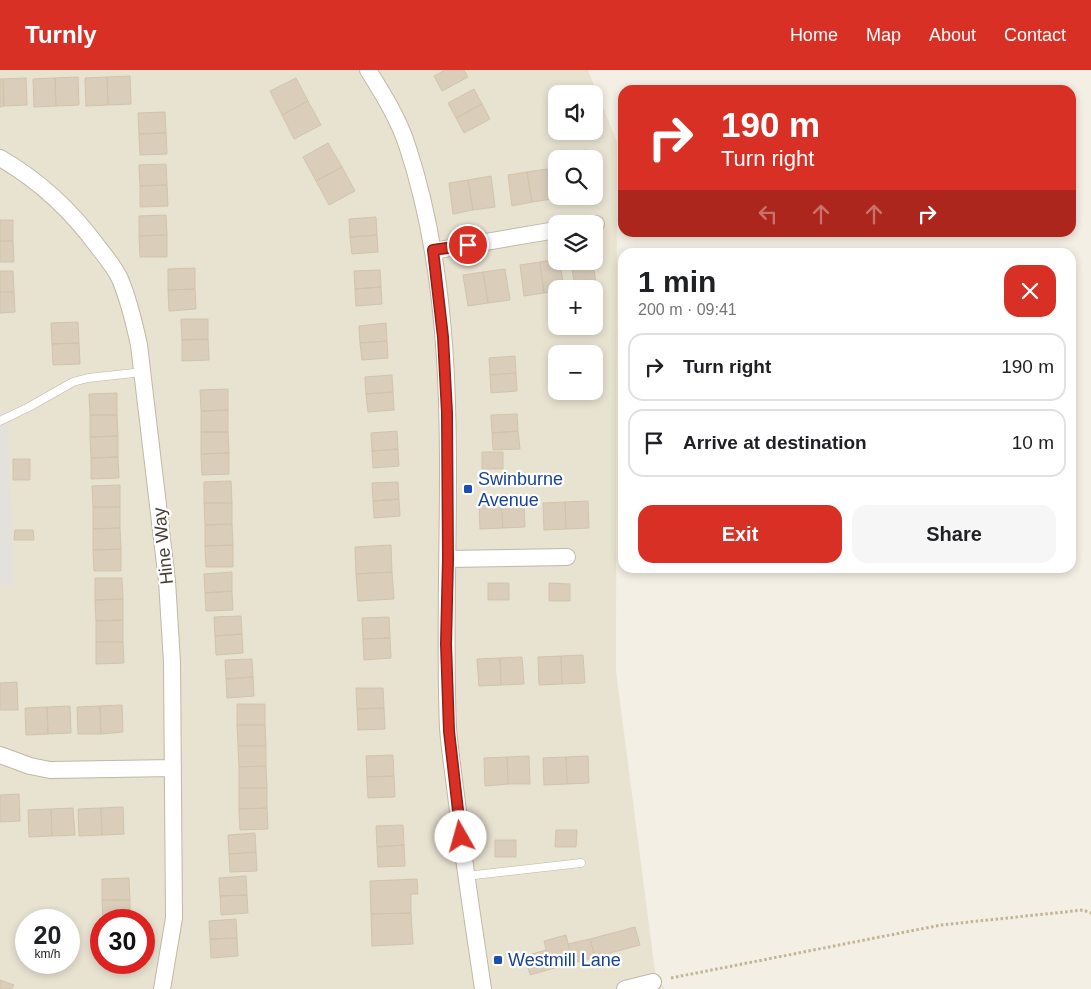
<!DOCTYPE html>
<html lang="en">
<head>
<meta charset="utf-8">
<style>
  body { margin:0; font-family:Arial,sans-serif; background:#f6f6f6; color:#202124; height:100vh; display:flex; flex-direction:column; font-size:19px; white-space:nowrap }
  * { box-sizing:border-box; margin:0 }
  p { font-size:16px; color:#757577 }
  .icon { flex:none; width:28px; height:28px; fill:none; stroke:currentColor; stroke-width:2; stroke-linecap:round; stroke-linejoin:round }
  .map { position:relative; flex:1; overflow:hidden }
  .side { position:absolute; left:618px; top:178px; width:458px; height:325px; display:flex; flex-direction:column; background:#fff; border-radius:15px; box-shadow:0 2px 8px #0003 }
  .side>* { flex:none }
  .top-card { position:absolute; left:618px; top:15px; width:458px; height:152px; border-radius:15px; box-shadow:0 2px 8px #0003; background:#d93025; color:#fff; overflow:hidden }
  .controls { position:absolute; left:548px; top:15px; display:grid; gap:10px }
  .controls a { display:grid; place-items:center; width:55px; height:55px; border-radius:10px; background:#fff; box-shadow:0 2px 8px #0003; font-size:25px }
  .speed { position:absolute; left:15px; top:839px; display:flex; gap:10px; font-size:25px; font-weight:700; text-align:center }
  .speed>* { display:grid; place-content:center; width:65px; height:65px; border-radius:50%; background:#fff; box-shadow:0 2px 8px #0003; line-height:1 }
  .speed small { font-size:12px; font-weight:400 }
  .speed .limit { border:8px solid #d22; background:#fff; color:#111 }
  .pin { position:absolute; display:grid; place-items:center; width:42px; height:42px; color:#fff; margin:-21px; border:2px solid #fff; border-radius:50%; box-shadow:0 1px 5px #0007 }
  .me { position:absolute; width:55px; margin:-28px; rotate:353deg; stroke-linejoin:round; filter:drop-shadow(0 0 4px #0008) }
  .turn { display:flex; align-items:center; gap:18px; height:105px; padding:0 20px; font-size:22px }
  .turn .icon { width:65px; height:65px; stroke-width:2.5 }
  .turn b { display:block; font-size:35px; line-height:42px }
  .lanes { display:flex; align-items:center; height:48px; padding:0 20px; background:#0003; justify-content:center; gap:25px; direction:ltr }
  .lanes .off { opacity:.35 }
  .round { display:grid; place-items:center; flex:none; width:52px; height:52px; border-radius:15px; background:#f6f6f6 }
  .summary { display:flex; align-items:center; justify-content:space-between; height:85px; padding:0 20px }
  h1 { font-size:30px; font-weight:600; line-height:38px }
  .primary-button { display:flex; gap:10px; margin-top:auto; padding:10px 20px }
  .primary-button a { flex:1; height:58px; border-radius:15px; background:#d93025; color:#fff; font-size:20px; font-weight:600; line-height:58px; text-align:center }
  .primary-button a+a { background:#f6f6f6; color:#202124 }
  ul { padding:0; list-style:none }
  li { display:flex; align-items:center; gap:15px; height:68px; margin:0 10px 8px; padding:0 10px; border:2px solid #e0e0e0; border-radius:15px }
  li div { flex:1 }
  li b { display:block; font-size:19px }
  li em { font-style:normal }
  header { display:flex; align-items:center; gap:30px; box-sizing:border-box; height:70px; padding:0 25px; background:#d93025; color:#fff }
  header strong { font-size:24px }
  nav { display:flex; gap:28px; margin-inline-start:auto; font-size:18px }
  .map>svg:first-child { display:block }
  .residential { fill:#e8e2d1; fill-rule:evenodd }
  .parking { fill:#e4e1dd }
  .building { fill:#dacebb; stroke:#d2c4ab }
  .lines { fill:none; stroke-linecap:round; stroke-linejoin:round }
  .lane-casing { stroke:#c0b8a6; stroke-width:9 }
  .street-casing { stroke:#c0b8a6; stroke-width:18 }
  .path { stroke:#c3b495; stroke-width:3; stroke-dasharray:2.5 2.5; stroke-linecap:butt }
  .lane { stroke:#fff; stroke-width:8 }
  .street { stroke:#fff; stroke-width:16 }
  .route-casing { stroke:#8d1f18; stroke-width:12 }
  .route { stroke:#d93025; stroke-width:9 }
  .transit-dot { fill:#1a4fb4; stroke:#fff; stroke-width:2 }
  .labels { text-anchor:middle; stroke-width:4.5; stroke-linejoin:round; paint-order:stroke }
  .transit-label { font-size:18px; fill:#164399; stroke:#fff; text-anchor:start }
  .street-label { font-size:18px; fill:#473f33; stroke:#fff }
</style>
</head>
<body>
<header>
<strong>Turnly</strong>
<nav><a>Home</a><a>Map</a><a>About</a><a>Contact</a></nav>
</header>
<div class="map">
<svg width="1091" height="919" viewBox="0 0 1091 919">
  <rect width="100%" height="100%" fill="#f4efe4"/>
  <path class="residential" d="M0 0H588L617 72 616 601 655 901 664 919H0ZM556 24H594V61H556ZM556 89H594V126H556ZM556 154H594V191H556ZM556 219H594V256H556ZM556 284H594V321H556ZM26 850H69V892H26ZM101 850H144V892H101Z"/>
  <path class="parking" d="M0 341 8 356 13 516 0 515Z"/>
  <path class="building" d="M445 0H464L468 7 442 21 434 6Z
    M130 6 131 34 108 35 107 7Z
    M78 7 79 35 56 36 55 8Z
    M107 7 108 35 86 36 85 8Z
    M26 8 27 35 4 36 3 9Z
    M55 8 56 36 34 37 33 9Z
    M296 8 308 31 282 45 270 21Z
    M0 9H3L4 36 0 37Z
    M474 19 482 34 456 48 448 33Z
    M308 31 321 55 294 69 282 45Z
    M482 34 490 49 464 63 456 48Z
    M165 42 166 63 139 64 138 43Z
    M166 63 167 84 140 85 139 64Z
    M328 73 342 97 316 111 303 87Z
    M587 80 589 89H566L565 83Z
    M166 94 167 115 140 116 139 95Z
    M342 97 355 121 329 135 316 111Z
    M547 99 552 129 532 132 527 102Z
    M527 102 532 132 512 136 508 105Z
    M491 106 495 137 473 140 468 110Z
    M468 110 473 140 453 144 449 113Z
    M167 115 168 136 140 137V116Z
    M166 145 167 165 139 166V146Z
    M376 147 377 165 350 167 349 149Z
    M0 150H13V171H0Z
    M167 165V187H140L139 166Z
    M377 165 378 182 352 184 350 167Z
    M0 171H13L14 192H0Z
    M556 189V191H560L564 219H556V221L544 223 540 192Z
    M571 191H593L596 216 575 219Z
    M540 192 544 223 524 226 520 195Z
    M195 198V219L168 220V199Z
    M505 199 510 230 488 233 483 202Z
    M380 200 381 217 355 219 354 201Z
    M0 201H13L14 222H0Z
    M483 202 488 233 468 236 463 205Z
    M381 217 382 234 356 236 355 219Z
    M195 219 196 239 169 241 168 220Z
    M0 222H14L15 242 0 243Z
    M181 249H208V269L182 270Z
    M78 252 79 273 52 274 51 253Z
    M386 253 387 271 360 273 359 256Z
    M208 269 209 290 182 291V270Z
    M387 271 388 288 362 290 360 273Z
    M79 273 80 294 53 295 52 274Z
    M515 286 516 303 490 305 489 288Z
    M516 303 517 321 491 323 490 305Z
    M392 305 393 322 366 324 365 307Z
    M228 319V340L201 341 200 320Z
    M393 322 394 340 368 342 366 324Z
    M117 323V345H90L89 324Z
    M228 340V362H201V341Z
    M517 344 518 361 492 363 491 345Z
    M90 345H117L118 366 90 367Z
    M397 361 398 379 372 381 371 363Z
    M518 361 520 379 493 380 492 363Z
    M201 362H228L229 383 201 384Z
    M118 366V387L91 388 90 367Z
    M398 379 399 396 373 398 372 381Z
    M482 382H503V399H482Z
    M229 383V404L202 405 201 384Z
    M118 387 119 408 91 409V388Z
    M13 389H30V410H13Z
    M231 411 232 433H204V412Z
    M398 412 399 429 373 431 372 413Z
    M120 415V437H93L92 416Z
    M399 429 400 446 374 448 373 431Z
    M524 430 525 457 503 458 501 431Z
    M501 431 503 458 480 459 479 432Z
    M588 431 589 458 566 459 565 432Z
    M565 432 566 459 544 460 543 433Z
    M204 433H232V454L205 455Z
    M93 437H120V458L93 459Z
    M232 454 233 475 205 476V455Z
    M120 458 121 479 93 480V459Z
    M15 460H33L34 470H14Z
    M233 475V497H206L205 476Z
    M391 475 392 502 356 504 355 477Z
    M121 479V501H94L93 480Z
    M232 502V521L205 523 204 504Z
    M392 502 394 529 358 531 356 504Z
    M95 508H122L123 529 95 530Z
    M488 513H509V530H488Z
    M549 513 570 514V531H549Z
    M232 521 233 540 206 541 205 523Z
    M123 529V550L96 551 95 530Z
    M241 546 242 564 215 566 214 547Z
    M389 547 390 568 363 569 362 548Z
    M123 550V572H96V551Z
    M242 564 243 583 216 585 215 566Z
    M390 568 391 588 364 590 363 569Z
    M96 572H123L124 593 96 594Z
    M583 585 585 613 562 614 561 586Z
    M561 586 562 614 539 615 538 587Z
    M522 587 524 614 501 615 500 588Z
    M500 588 501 615 479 616 477 589Z
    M252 589 253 607 226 609 225 590Z
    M253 607 254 626 227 628 226 609Z
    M17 612 18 640H0V613Z
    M356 618H383L384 638 357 639Z
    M237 634H265V655H237Z
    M122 635 123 662 101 664 100 636Z
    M70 636 71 663 48 664 47 637Z
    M100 636 101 664H78L77 637Z
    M47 637 48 664 26 665 25 638Z
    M384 638 385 659 358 660 357 639Z
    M237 655H265L266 676H238Z
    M238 676H266V696L239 697Z
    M393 685 394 706 367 707 366 686Z
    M529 686 530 714H508L507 687Z
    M588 686 589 713 567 714 566 687Z
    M507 687 508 714 485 716 484 688Z
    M566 687 567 714 544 715 543 688Z
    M266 696 267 718H239V697Z
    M394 706 395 727 368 728 367 707Z
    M239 718H267V738L239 739Z
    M19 724 20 751 0 752V725Z
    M123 737 124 764 102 765 101 738Z
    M73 738 75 765 52 766 51 739Z
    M101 738 102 765 79 766 78 739Z
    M267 738 268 759 240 760 239 739Z
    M51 739 52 766 29 767 28 740Z
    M403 755 404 775 377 777 376 756Z
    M556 760H577L576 777H555Z
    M255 763 256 782 229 784 228 765Z
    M495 770H516V787H495Z
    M404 775 405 796 378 797 377 777Z
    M256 782 257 801 230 802 229 784Z
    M246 806 247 825 220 826 219 808Z
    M129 808 130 830H102V809Z
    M417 809 418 824H411V843L371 844 370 811Z
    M247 825 248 843 221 845 220 826Z
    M102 830H130V850H103Z
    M411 843 413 874 372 876 371 844Z
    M236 849 237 868 210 869 209 851Z
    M635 857 640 875 595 887 590 869Z
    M566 865 573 893 551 899 544 871Z
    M237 868 238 886 211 888 210 869Z
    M590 869 595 887 573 893 568 874Z
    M546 880 551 899 530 905 525 886Z
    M0 910 14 915 12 919H0Z"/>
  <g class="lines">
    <g class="lane-casing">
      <path id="lane" d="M0 351 29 337 73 312 88 308 143 302
        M466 806 581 793"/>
    </g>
    <g class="street-casing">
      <path id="street" d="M368 0C383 24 398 48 407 75 469 262 440 465 448 658 450 683 454 708 457 733 464 795 474 857 483 919
        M0 88C40 111 71 140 98 177 106 187 115 198 120 209 129 230 134 252 139 275L167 511 172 592 174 848 162 919
        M594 154H596
        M433 181 556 160
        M448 489 567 487
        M0 685 30 696 50 700 173 698
        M625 919 653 912"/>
    </g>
    <path class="path" d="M671 908 941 855 1083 840 1091 843"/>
    <use href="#lane" class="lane"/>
    <use href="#street" class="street"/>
  </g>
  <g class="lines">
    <g class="route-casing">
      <path id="route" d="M461 767 449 661 446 574 448 489 447 343 443 267 433 180 468 175"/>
    </g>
    <use href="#route" class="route"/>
  </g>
  <g class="transit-dot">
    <rect x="463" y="414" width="10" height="10" rx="2.5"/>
    <rect x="493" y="885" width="10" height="10" rx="2.5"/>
  </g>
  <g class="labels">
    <g class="transit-label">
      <text x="478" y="415">Swinburne<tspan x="478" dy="21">Avenue</tspan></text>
      <text x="508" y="896">Westmill Lane</text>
    </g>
    <g class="street-label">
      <text transform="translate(163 476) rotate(-96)" y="6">Hine Way</text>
    </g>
  </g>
</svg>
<div class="controls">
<a><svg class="icon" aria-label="sound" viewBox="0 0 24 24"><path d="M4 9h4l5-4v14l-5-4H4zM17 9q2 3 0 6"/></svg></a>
<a><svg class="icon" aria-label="search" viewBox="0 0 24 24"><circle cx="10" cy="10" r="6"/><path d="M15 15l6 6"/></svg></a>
<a><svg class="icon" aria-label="layers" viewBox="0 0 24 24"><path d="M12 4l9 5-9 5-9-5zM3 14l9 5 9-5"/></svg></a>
<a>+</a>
<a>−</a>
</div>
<div class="speed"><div>20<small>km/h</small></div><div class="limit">30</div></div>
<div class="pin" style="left:468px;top:175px;background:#d93025"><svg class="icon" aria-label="arrive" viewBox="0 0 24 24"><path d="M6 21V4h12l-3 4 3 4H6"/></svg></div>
<svg class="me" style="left:461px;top:767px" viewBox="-20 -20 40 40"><circle r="19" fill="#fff"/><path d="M0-13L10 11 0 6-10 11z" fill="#d93025"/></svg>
<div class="top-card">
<div class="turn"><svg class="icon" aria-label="right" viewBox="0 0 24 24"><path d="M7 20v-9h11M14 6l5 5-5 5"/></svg><div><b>190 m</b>Turn right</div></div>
<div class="lanes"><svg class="icon off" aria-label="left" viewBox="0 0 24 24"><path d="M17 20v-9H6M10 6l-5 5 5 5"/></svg><svg class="icon off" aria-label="ahead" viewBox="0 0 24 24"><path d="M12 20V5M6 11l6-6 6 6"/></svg><svg class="icon off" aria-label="ahead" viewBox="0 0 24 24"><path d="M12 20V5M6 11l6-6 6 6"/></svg><svg class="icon" aria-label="right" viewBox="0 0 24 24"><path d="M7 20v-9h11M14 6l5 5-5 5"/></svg></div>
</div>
<section class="side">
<div class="summary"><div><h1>1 min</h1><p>200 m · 09:41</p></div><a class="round" style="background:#d93025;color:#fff"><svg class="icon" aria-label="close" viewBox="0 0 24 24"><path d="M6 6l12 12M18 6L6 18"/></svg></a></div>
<ul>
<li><svg class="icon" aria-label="right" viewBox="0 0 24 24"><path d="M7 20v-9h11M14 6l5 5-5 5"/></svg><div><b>Turn right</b></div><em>190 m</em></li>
<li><svg class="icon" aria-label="arrive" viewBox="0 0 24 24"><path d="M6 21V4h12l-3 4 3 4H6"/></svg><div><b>Arrive at destination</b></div><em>10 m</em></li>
</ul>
<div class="primary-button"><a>Exit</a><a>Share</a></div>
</section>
</div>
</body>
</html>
